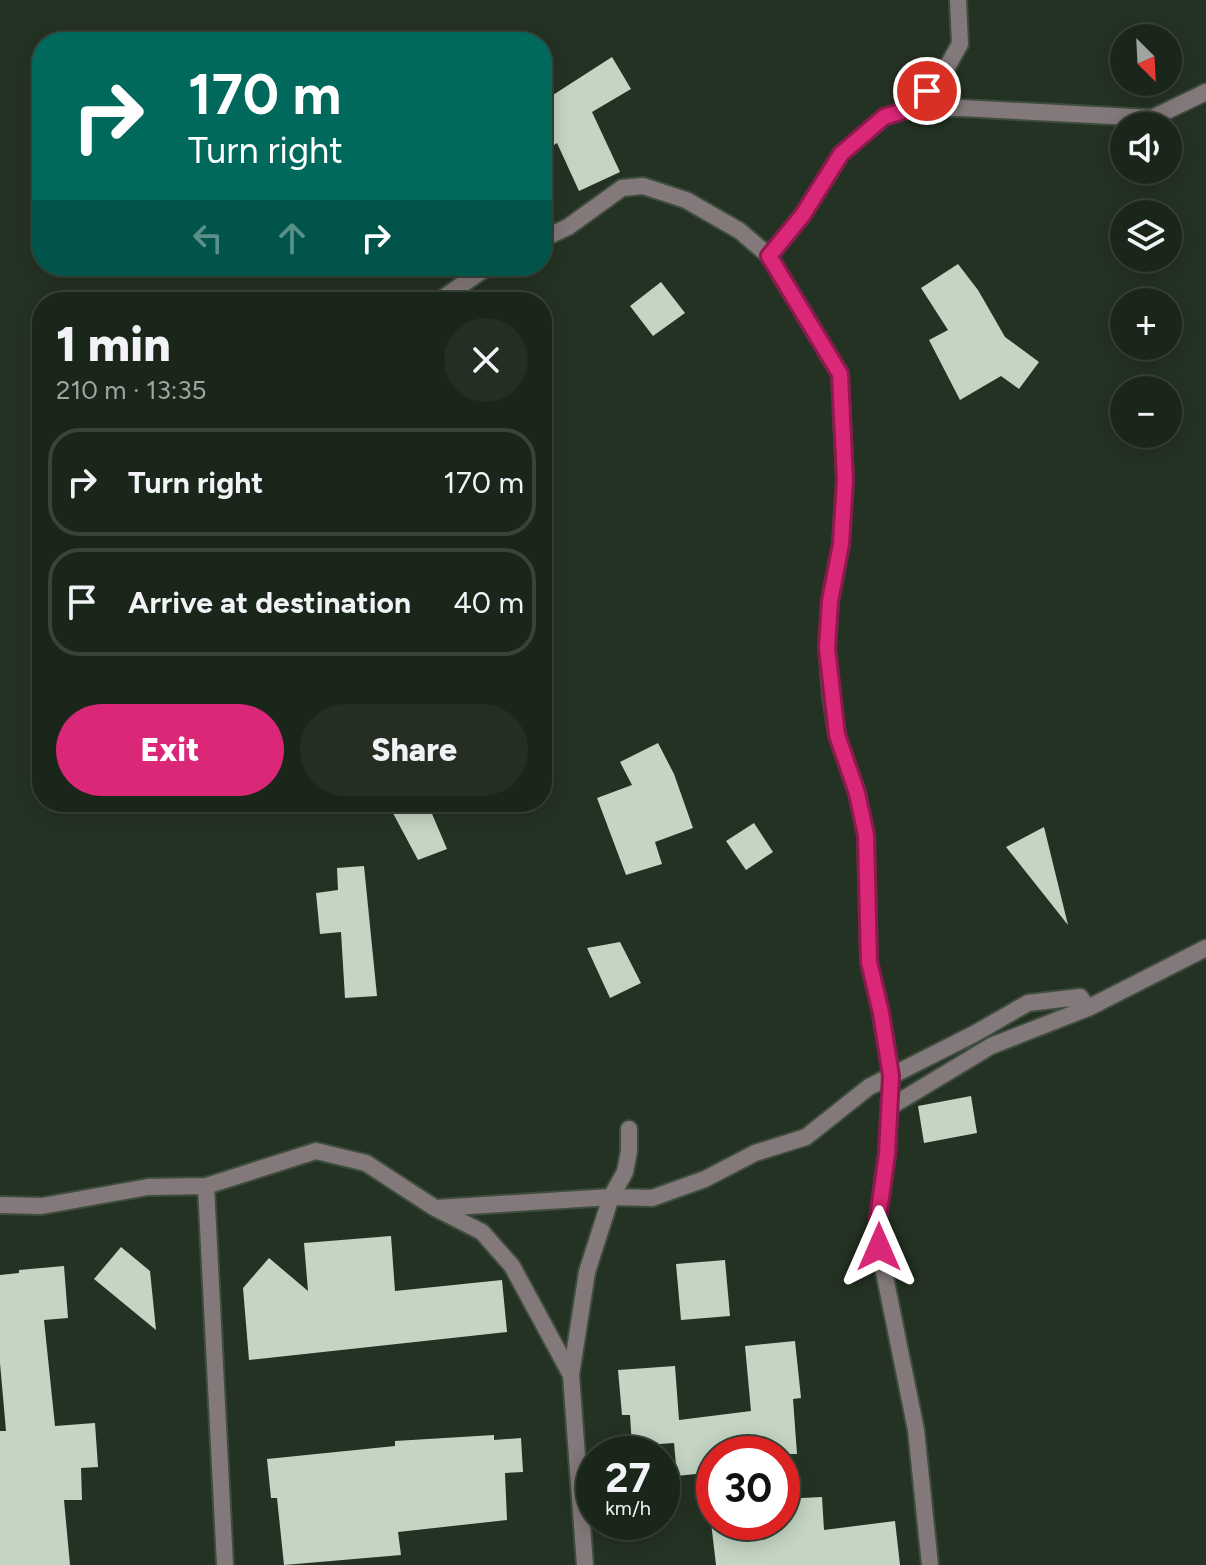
<!DOCTYPE html>
<html lang="en">
<head>
<meta charset="utf-8">
<style>
  body { margin:0; font-family:Figtree,sans-serif; background:#242e23; color:#f1f3f6; height:100vh; display:flex; flex-direction:column; font-size:30px; white-space:nowrap }
  * { box-sizing:border-box; margin:0 }
  p { font-size:26px; color:#a0a5a2 }
  .icon { flex:none; width:44px; height:44px; fill:none; stroke:currentColor; stroke-width:2; stroke-linecap:round; stroke-linejoin:round }
  .map { position:relative; flex:1; overflow:hidden }
  .side { position:absolute; left:32px; top:292px; width:520px; height:520px; display:flex; flex-direction:column; background:#1b261a; border-radius:32px; box-shadow:0 4px 20px #0003,0 0 0 2px #394339 }
  .side>* { flex:none }
  .guide { position:absolute; left:32px; top:32px; width:520px; height:244px; border-radius:32px; box-shadow:0 4px 20px #0003,0 0 0 2px #394339; background:#00695c; color:#fff; overflow:hidden }
  .needle { width:52px; rotate:156deg }
  .fabs { position:absolute; left:1110px; top:24px; display:grid; gap:16px }
  .fabs a { display:grid; place-items:center; width:72px; height:72px; border-radius:50%; background:#1b261a; box-shadow:0 4px 20px #0003,0 0 0 2px #394339; font-size:40px }
  .speed { position:absolute; left:576px; top:1436px; display:flex; gap:16px; font-size:40px; font-weight:700; text-align:center }
  .speed>* { display:grid; place-content:center; width:104px; height:104px; border-radius:50%; background:#1b261a; box-shadow:0 4px 20px #0003,0 0 0 2px #394339; line-height:1 }
  .speed small { font-size:20px; font-weight:400 }
  .speed .limit { border:12px solid #d22; background:#fff; color:#111 }
  .pin { position:absolute; display:grid; place-items:center; width:68px; height:68px; color:#fff; margin:-34px; border:4px solid #fff; border-radius:50%; box-shadow:0 2px 8px #0007 }
  .me { position:absolute; width:88px; margin:-44px; rotate:0deg; stroke-linejoin:round; filter:drop-shadow(0 0 6px #0008) }
  .turn { display:flex; align-items:center; gap:28px; height:168px; padding:0 24px; font-size:36px }
  .turn .icon { width:104px; height:104px; stroke-width:2.5 }
  .turn b { display:block; font-size:56px; line-height:68px }
  .lanes { display:flex; align-items:center; height:76px; padding:0 24px; background:#0003; justify-content:center; gap:40px; direction:ltr }
  .lanes .off { opacity:.35 }
  .round { display:grid; place-items:center; flex:none; width:84px; height:84px; border-radius:42px; background:#242e23 }
  .summary { display:flex; align-items:center; justify-content:space-between; height:136px; padding:0 24px }
  h1 { font-size:48px; font-weight:800; line-height:60px }
  .cta { display:flex; gap:16px; margin-top:auto; padding:16px 24px }
  .cta a { flex:1; height:92px; border-radius:48px; background:#db2777; color:#fff; font-size:32px; font-weight:800; line-height:92px; text-align:center }
  .cta a+a { background:#242e23; color:#f1f3f6 }
  ul { padding:0; list-style:none }
  li { display:flex; align-items:center; gap:24px; height:108px; margin:0 16px 12px; padding:0 8px; border:4px solid #394339; border-radius:32px }
  li div { flex:1 }
  li b { display:block; font-size:30px }
  li em { font-style:normal }
  .map>svg:first-child { display:block }
  .building { fill:#c4d5c3 }
  .lines { fill:none; stroke-linecap:round; stroke-linejoin:round }
  .minor-casing { stroke:#3f4d3f; stroke-width:20 }
  .minor { stroke:#84797a; stroke-width:16 }
  .route-casing { stroke:#8e194d; stroke-width:20 }
  .route { stroke:#db2777; stroke-width:14 }
</style>
</head>
<body>
<div class="map">
<svg width="1206" height="1565" viewBox="0 0 1206 1565">
  <rect width="100%" height="100%" fill="#243223"/>
  <path class="building" d="M612 57 631 89 592 112 620 172 579 191 557 143 542 153V102Z
    M958 264 978 290 1005 337 1039 362 1019 389 1001 376 960 400 929 340 948 330 921 288Z
    M661 282 685 313 653 336 630 306Z
    M658 743 674 774 693 828 655 842 662 864 626 875 597 798 632 785 620 762Z
    M387 802H427L447 849 418 860Z
    M754 823 773 852 746 870 726 841Z
    M1044 827 1068 925 1006 847Z
    M364 866 377 996 345 998 341 932 320 934 316 893 338 890 337 868Z
    M620 942 641 983 610 998 587 948Z
    M971 1096 977 1133 924 1143 918 1106Z
    M391 1236 395 1291 502 1280 507 1332 249 1360 243 1288 269 1258 308 1291 304 1243Z
    M121 1247 150 1271 156 1330 94 1279Z
    M725 1260 730 1316 681 1320 676 1264Z
    M64 1266 68 1318 44 1320 55 1426 95 1423 98 1467 81 1468 82 1500H64L70 1565H0V1431H6L0 1363V1275L19 1273V1270Z
    M795 1341 801 1398 793 1399 797 1454H714V1472L677 1476 674 1443 632 1446 630 1415H622L618 1370 675 1366 679 1420 751 1411 745 1346Z
    M494 1435V1440L521 1438 523 1472 505 1473 507 1520 398 1532 401 1555 284 1565 277 1498H271L267 1459 395 1446V1441Z
    M822 1497 824 1530 895 1521 900 1565H716L711 1522H782V1499Z"/>
  <g class="lines">
    <g class="minor-casing">
      <path id="minor" d="M912 108 943 74 960 44 958 0
        M542 239 568 227 622 188 643 186 686 200 740 231 769 256 840 374 845 480 841 544 830 601 827 648 831 697 837 735 857 793 866 835 869 962 881 1013 891 1076 887 1154 878 1218 879 1247 916 1430 930 1565
        M769 256 802 216 841 154 884 117 912 108H961L1152 118 1206 92
        M437 302 489 266
        M890 1107 991 1046 1088 1008 1206 948
        M206 1186 225 1565
        M0 1205 42 1206 148 1187 206 1186 316 1151 366 1163 435 1208 482 1232 512 1266 571 1375 585 1565
        M437 1208 611 1197 652 1198 705 1179 755 1153 806 1137 869 1087 974 1034 1028 1003 1080 997 1088 1008
        M571 1375 587 1272 611 1197 625 1172 629 1151V1129"/>
    </g>
    <use href="#minor" class="minor"/>
  </g>
  <g class="lines">
    <g class="route-casing">
      <path id="route" d="M879 1247 878 1218 887 1154 891 1076 881 1013 869 962 866 835 857 793 837 735 827 648 830 601 841 544 845 480 840 374 769 256 802 216 841 154 884 117 912 108 927 91"/>
    </g>
    <use href="#route" class="route"/>
  </g>
</svg>
<div class="fabs">
<a><svg class="needle" viewBox="-14 -14 28 28"><path d="M0-13l5 13h-10z" fill="#e53935"/><path d="M0 13l5-13h-10z" fill="#a0a5a2"/></svg></a>
<a><svg class="icon" aria-label="sound" viewBox="0 0 24 24"><path d="M4 9h4l5-4v14l-5-4H4zM17 9q2 3 0 6"/></svg></a>
<a><svg class="icon" aria-label="layers" viewBox="0 0 24 24"><path d="M12 4l9 5-9 5-9-5zM3 14l9 5 9-5"/></svg></a>
<a>+</a>
<a>−</a>
</div>
<div class="speed"><div>27<small>km/h</small></div><div class="limit">30</div></div>
<div class="pin" style="left:927px;top:91px;background:#d93025"><svg class="icon" aria-label="arrive" viewBox="0 0 24 24"><path d="M6 21V4h12l-3 4 3 4H6"/></svg></div>
<svg class="me" style="left:879px;top:1247px" viewBox="-20 -20 40 40"><path d="M0-17L14 15 0 8-14 15z" fill="#db2777" stroke="#fff" stroke-width="4"/></svg>
<div class="guide">
<div class="turn"><svg class="icon" aria-label="right" viewBox="0 0 24 24"><path d="M7 20v-9h11M14 6l5 5-5 5"/></svg><div><b>170 m</b>Turn right</div></div>
<div class="lanes"><svg class="icon off" aria-label="left" viewBox="0 0 24 24"><path d="M17 20v-9H6M10 6l-5 5 5 5"/></svg><svg class="icon off" aria-label="ahead" viewBox="0 0 24 24"><path d="M12 20V5M6 11l6-6 6 6"/></svg><svg class="icon" aria-label="right" viewBox="0 0 24 24"><path d="M7 20v-9h11M14 6l5 5-5 5"/></svg></div>
</div>
<section class="side">
<div class="summary"><div><h1>1 min</h1><p>210 m · 13:35</p></div><a class="round"><svg class="icon" aria-label="close" viewBox="0 0 24 24"><path d="M6 6l12 12M18 6L6 18"/></svg></a></div>
<ul>
<li><svg class="icon" aria-label="right" viewBox="0 0 24 24"><path d="M7 20v-9h11M14 6l5 5-5 5"/></svg><div><b>Turn right</b></div><em>170 m</em></li>
<li><svg class="icon" aria-label="arrive" viewBox="0 0 24 24"><path d="M6 21V4h12l-3 4 3 4H6"/></svg><div><b>Arrive at destination</b></div><em>40 m</em></li>
</ul>
<div class="cta"><a>Exit</a><a>Share</a></div>
</section>
</div>
</body>
</html>
